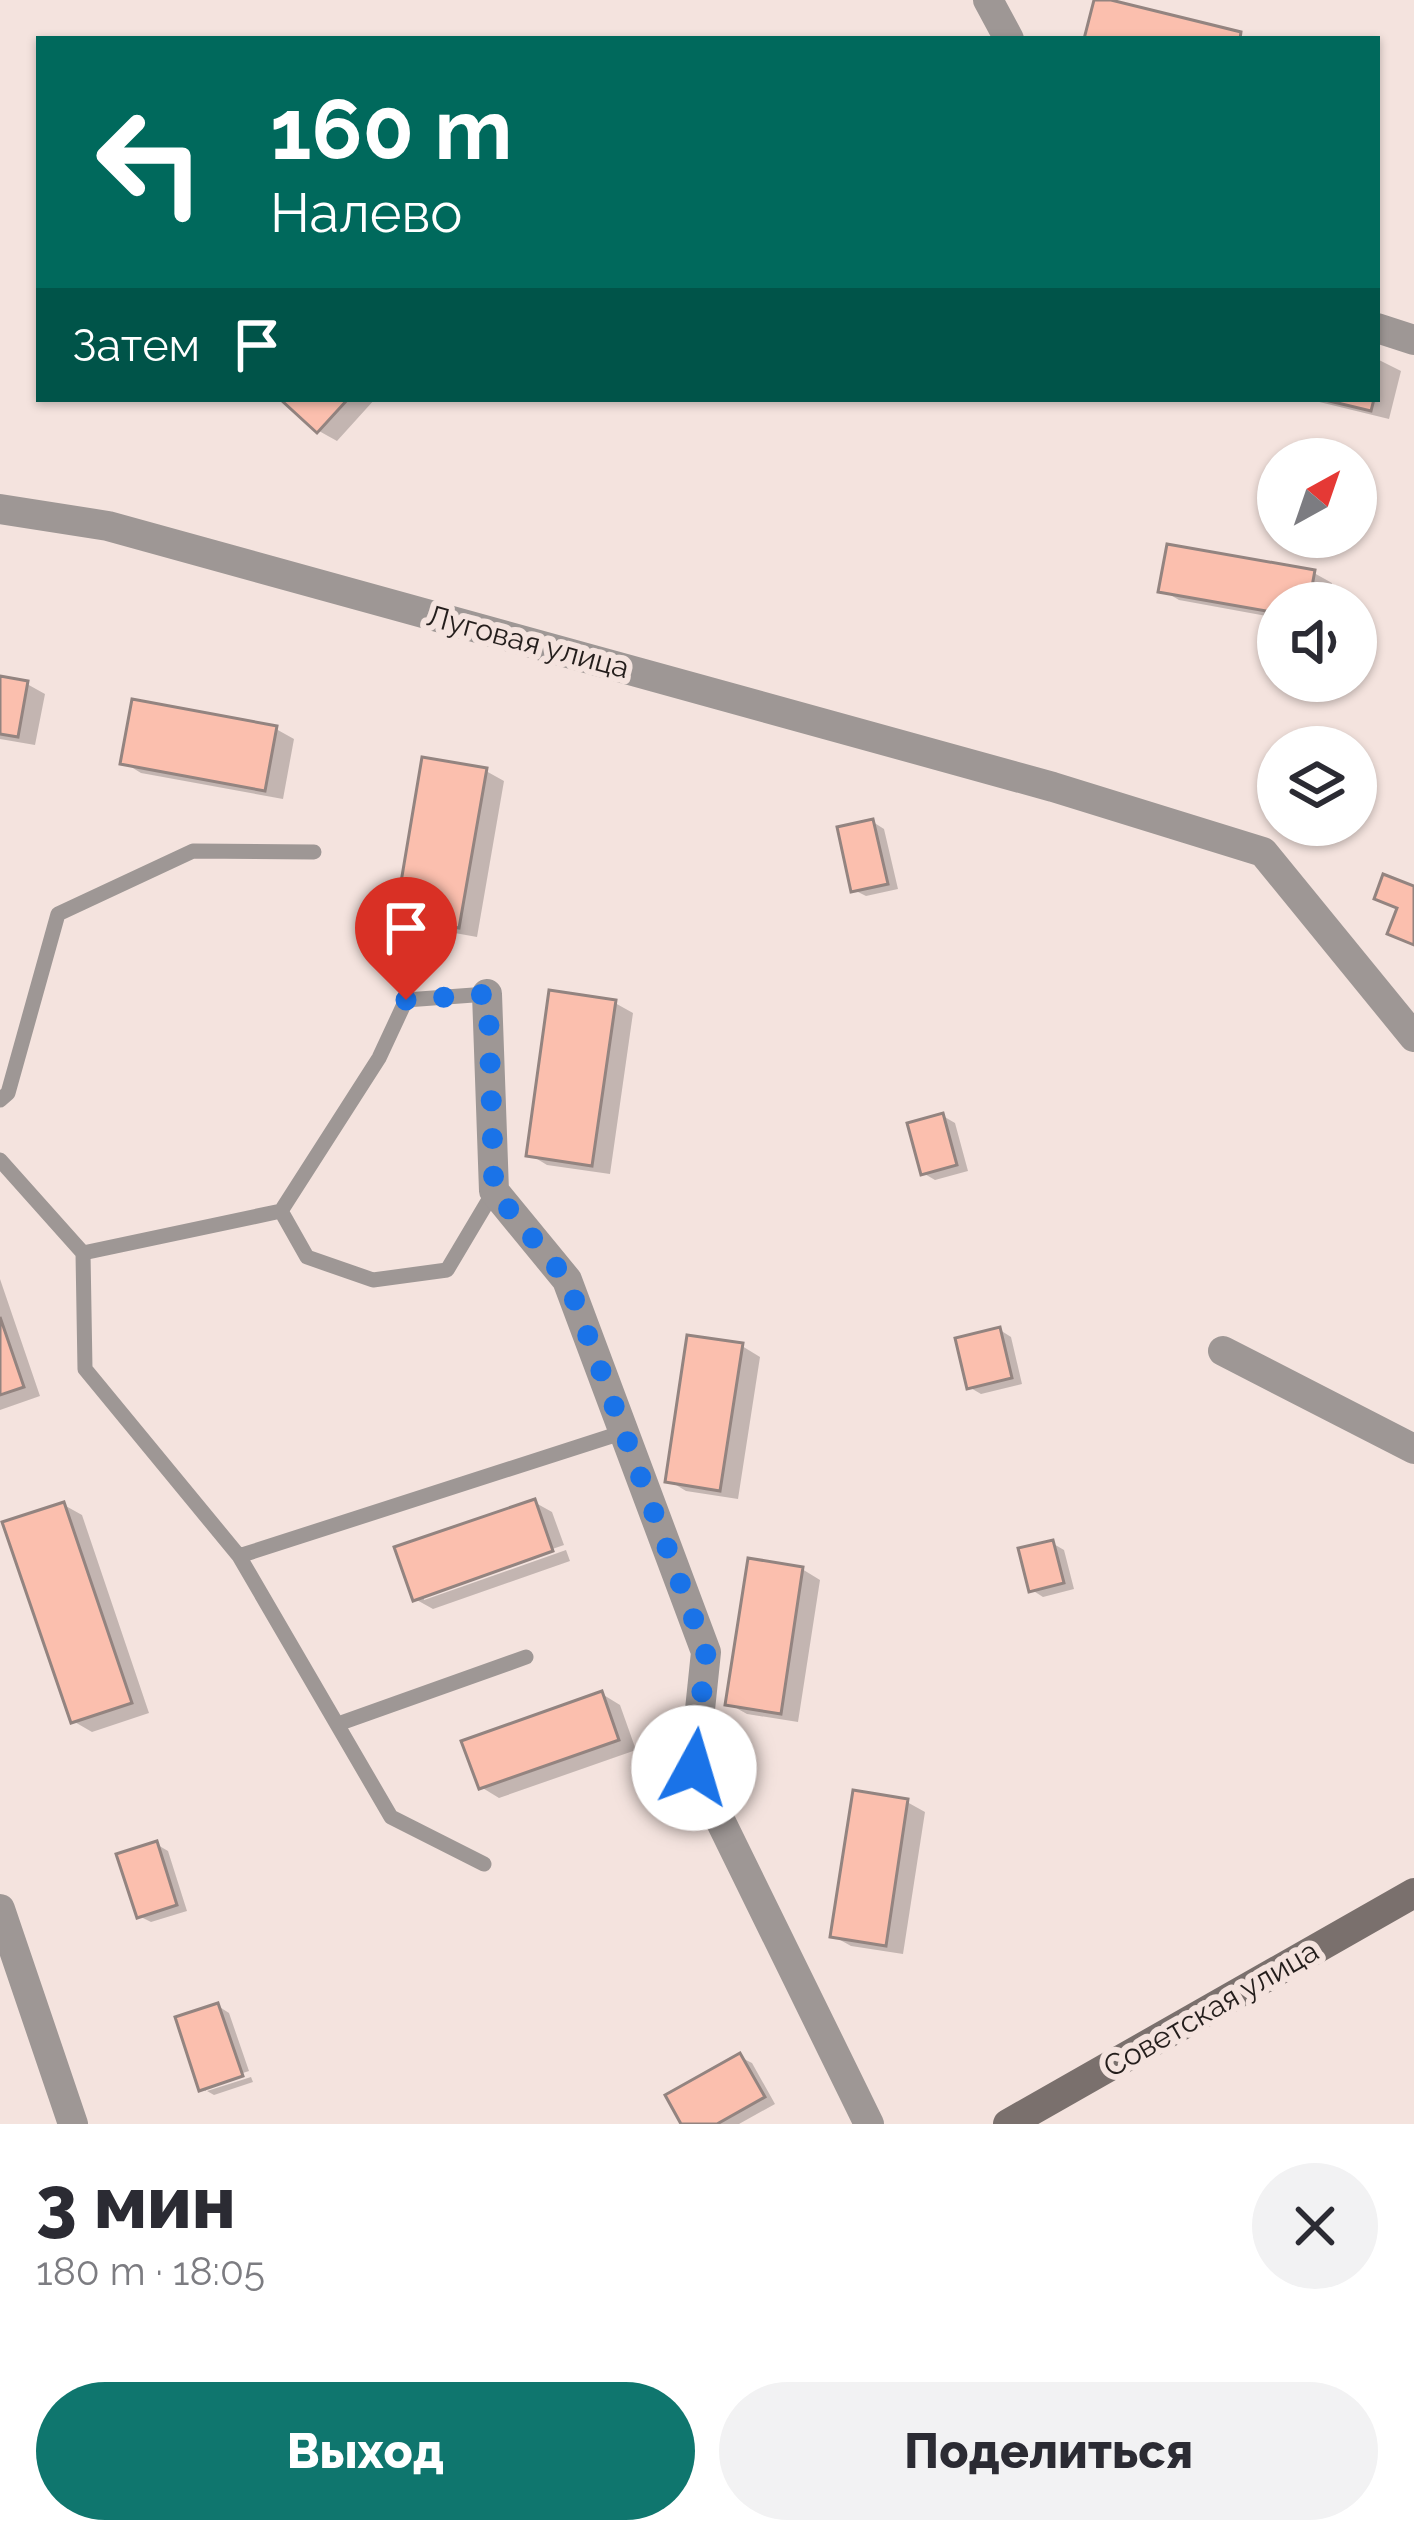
<!DOCTYPE html>
<html lang="ru">
<head>
<meta charset="utf-8">
<style>
  body { margin:0; font-family:Raleway,sans-serif; background:#f2f2f3; color:#2b2b33; height:100vh; display:flex; flex-direction:column; font-size:45px; white-space:nowrap }
  * { box-sizing:border-box; margin:0 }
  p { font-size:39px; color:#7c7c81 }
  .icon { flex:none; width:66px; height:66px; fill:none; stroke:currentColor; stroke-width:2; stroke-linecap:round; stroke-linejoin:round }
  .map { position:relative; height:2124px; overflow:hidden }
  .details { display:flex; flex-direction:column; background:#fff; flex:1 }
  .details>* { flex:none }
  .top-card { position:absolute; left:36px; top:36px; width:1344px; height:366px; border-radius:0px; box-shadow:0 3px 9px #0004; background:#00695c; color:#fff; overflow:hidden }
  .needle { width:78px; rotate:40deg }
  .buttons { position:absolute; left:1257px; top:438px; display:grid; gap:24px }
  .buttons a { display:grid; place-items:center; width:120px; height:120px; border-radius:50%; background:#fff; box-shadow:0 3px 9px #0004; font-size:60px }
  .pin { position:absolute; display:grid; place-items:center; width:102px; height:102px; color:#fff; margin:-123px -51px; border-radius:50% 50% 50% 0; rotate:-45deg; box-shadow:0 0 12px #0007 }
  .pin .icon { rotate:45deg }
  .me { position:absolute; width:132px; margin:-66px; rotate:6deg; stroke-linejoin:round; filter:drop-shadow(0 0 9px #0008) }
  .turn { display:flex; align-items:center; gap:42px; height:252px; padding:0 36px; font-size:54px }
  .turn .icon { width:156px; height:156px; stroke-width:2.5 }
  .turn b { display:block; font-size:84px; line-height:102px }
  .then { display:flex; align-items:center; height:114px; padding:0 36px; background:#0003; gap:24px; font-size:45px }
  .round { display:grid; place-items:center; flex:none; width:126px; height:126px; border-radius:63px; background:#f2f2f3 }
  .head { display:flex; align-items:center; justify-content:space-between; height:204px; padding:0 36px }
  h1 { font-size:72px; font-weight:800; line-height:90px }
  .button { display:flex; gap:24px; margin-top:auto; padding:24px 36px }
  .button a { flex:1; height:138px; border-radius:72px; background:#0f766e; color:#fff; font-size:48px; font-weight:800; line-height:138px; text-align:center }
  .button a+a { background:#f2f2f3; color:#2b2b33 }
  .map>svg:first-child { display:block }
  .shadow { fill:#0003 }
  .building { fill:#fbbfae; stroke:#938480; stroke-width:3 }
  .lines { fill:none; stroke-linecap:round; stroke-linejoin:round }
  .lane { stroke:#9e9795; stroke-width:15 }
  .street { stroke:#9e9795; stroke-width:30 }
  .secondary { stroke:#7a706d; stroke-width:30 }
  .route { stroke:#1a73e8; stroke-width:21; stroke-dasharray:0 37.8 }
  .labels { text-anchor:middle; stroke-width:12; stroke-linejoin:round; paint-order:stroke }
  .street-label { font-size:30px; fill:#241e1c; stroke:#f4e3de }
</style>
</head>
<body>
<div class="map">
<svg width="1414" height="2124" viewBox="0 0 1414 2124">
  <rect width="100%" height="100%" fill="#f4e3de"/>
  <path class="shadow" d="M1377 359 1401 371 1389 419 1307 399H1377Z
    M285 399H375L337 441 319 431Z
    M1314 573 1332 583 1329 603H1278V618L1179 600 1162 590Z
    M0 679 27 684 45 694 35 745 0 739Z
    M276 729 294 739 283 799 141 773 123 762Z
    M486 771 504 781 477 937 416 926 398 916Z
    M873 822 884 829 898 889 866 896 854 890Z
    M615 1003 633 1013 610 1174 547 1165 529 1154Z
    M943 1116 955 1123 968 1171 935 1180 923 1173Z
    M0 1279 40 1396 0 1410Z
    M1000 1330 1011 1337 1022 1384 981 1394 969 1387Z
    M742 1346 760 1357 738 1499 686 1491 668 1480Z
    M534 1502 552 1512 564 1545 424 1593V1600L566 1550 570 1561 433 1609 415 1599Z
    M64 1505 82 1515 149 1713 92 1732 73 1721Z
    M1052 1543 1064 1550 1074 1589 1043 1597 1032 1590Z
    M802 1569 820 1580 798 1722 747 1714 729 1704Z
    M602 1694 620 1705 636 1750 499 1798 481 1787Z
    M907 1802 925 1812 903 1954 851 1946 833 1936Z
    M156 1844 168 1851 187 1911 151 1922 139 1916Z
    M218 2006 229 2013 249 2071 206 2085V2091L202 2089Z
    M740 2057 752 2063 775 2104 739 2124H684Z
    M251 2077 253 2082 214 2095 207 2091Z"/>
  <path class="building" d="M1094 0H1111L1241 32 1240 39H1084Z
    M280 399H348L317 433Z
    M1321 399H1374L1371 411Z
    M1167 544 1315 570 1309 603H1278V613L1158 592Z
    M0 676 28 681 18 737 0 734Z
    M132 699 277 726 265 791 120 764Z
    M422 757 487 768 459 928 395 918Z
    M873 819 888 884 851 892 837 827Z
    M1383 874 1414 886V945L1387 934 1397 908 1374 899Z
    M549 990 616 1000 592 1166 526 1156Z
    M943 1113 957 1165 921 1175 907 1123Z
    M0 1317 24 1387 0 1395Z
    M1000 1327 1012 1378 967 1389 955 1338Z
    M687 1335 743 1343 720 1491 665 1482Z
    M535 1499 553 1551 413 1601 394 1547Z
    M64 1502 132 1703 71 1723 2 1522Z
    M1053 1540 1064 1583 1029 1592 1018 1548Z
    M748 1558 803 1567 781 1714 725 1705Z
    M602 1691 619 1740 479 1789 461 1741Z
    M853 1790 908 1799 886 1946 830 1937Z
    M157 1841 177 1905 137 1918 116 1854Z
    M218 2003 243 2076 199 2091 175 2017Z
    M740 2053 765 2097 717 2124H681L665 2095Z"/>
  <g class="lines">
    <path class="lane" d="M0 1100 8 1093 58 914 193 851 314 852
      M0 1160 83 1253 85 1369 239 1556 391 1817 484 1864
      M281 1211 307 1257 373 1280 447 1270 494 1191
      M83 1253 281 1211 379 1058 406 1000 487 994
      M239 1556 624 1432
      M338 1724 526 1657"/>
    <path class="street" d="M988 0 1009 39
      M1377 328 1414 340
      M0 509 108 526 1053 787 1263 852 1414 1037
      M487 994 494 1191 567 1280 706 1652 694 1767 869 2124
      M1223 1351 1414 1449
      M0 1909 73 2124"/>
    <path class="secondary" d="M1008 2124 1414 1893"/>
  </g>
  <g class="lines">
    <path class="route" d="M406 1000 488 994 494 1191 567 1280 706 1652 694 1768"/>
  </g>
  <g class="labels">
    <g class="street-label">
      <text transform="translate(528 642) rotate(15)" y="10">Луговая улица</text>
      <text transform="translate(1211 2009) rotate(-30)" y="10">Советская улица</text>
    </g>
  </g>
</svg>
<div class="buttons">
<a><svg class="needle" viewBox="-14 -14 28 28"><path d="M0-13l5 13h-10z" fill="#e53935"/><path d="M0 13l5-13h-10z" fill="#7c7c81"/></svg></a>
<a><svg class="icon" aria-label="sound" viewBox="0 0 24 24"><path d="M4 9h4l5-4v14l-5-4H4zM17 9q2 3 0 6"/></svg></a>
<a><svg class="icon" aria-label="layers" viewBox="0 0 24 24"><path d="M12 4l9 5-9 5-9-5zM3 14l9 5 9-5"/></svg></a>
</div>
<div class="pin" style="left:406px;top:1000px;background:#d93025"><svg class="icon" aria-label="arrive" viewBox="0 0 24 24"><path d="M6 21V4h12l-3 4 3 4H6"/></svg></div>
<svg class="me" style="left:694px;top:1768px" viewBox="-20 -20 40 40"><circle r="19" fill="#fff"/><path d="M0-13L10 11 0 6-10 11z" fill="#1a73e8"/></svg>
<div class="top-card">
<div class="turn"><svg class="icon" aria-label="left" viewBox="0 0 24 24"><path d="M17 20v-9H6M10 6l-5 5 5 5"/></svg><div><b>160 m</b>Налево</div></div>
<div class="then">Затем<svg class="icon" aria-label="arrive" viewBox="0 0 24 24"><path d="M6 21V4h12l-3 4 3 4H6"/></svg></div>
</div>
</div>
<section class="details">
<div class="head"><div><h1>3 мин</h1><p>180 m · 18:05</p></div><a class="round"><svg class="icon" aria-label="close" viewBox="0 0 24 24"><path d="M6 6l12 12M18 6L6 18"/></svg></a></div>
<div class="button"><a>Выход</a><a>Поделиться</a></div>
</section>
</body>
</html>
